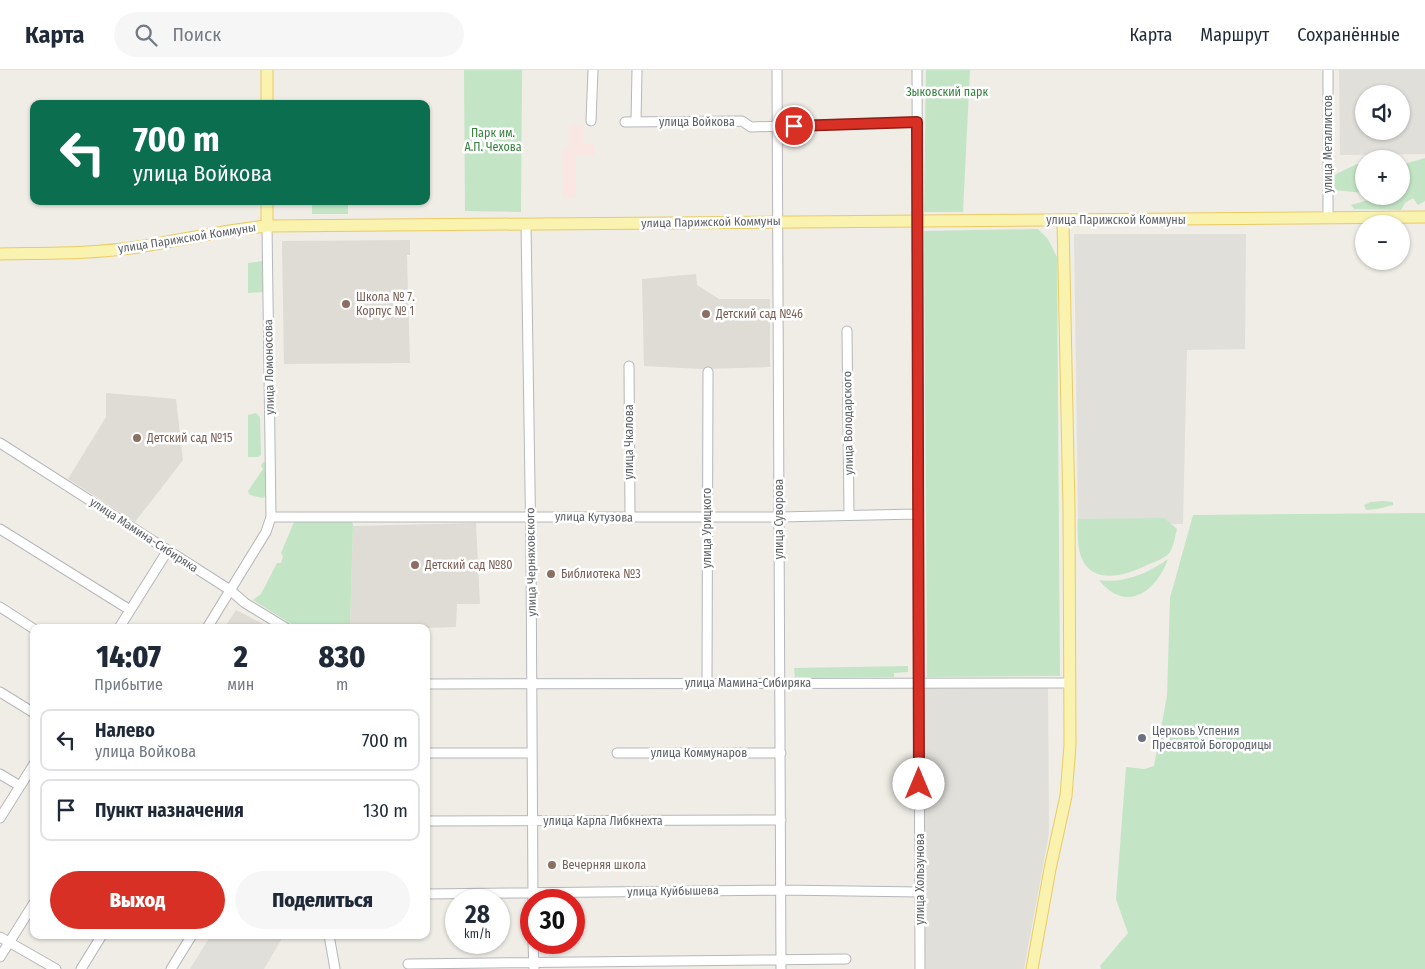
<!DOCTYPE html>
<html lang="ru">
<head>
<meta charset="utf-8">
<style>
  body { margin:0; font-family:"Fira Sans Condensed",sans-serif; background:#f6f6f7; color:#1f2937; height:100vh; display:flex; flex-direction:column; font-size:19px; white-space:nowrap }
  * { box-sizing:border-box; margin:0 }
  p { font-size:16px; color:#747a83 }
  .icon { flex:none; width:28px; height:28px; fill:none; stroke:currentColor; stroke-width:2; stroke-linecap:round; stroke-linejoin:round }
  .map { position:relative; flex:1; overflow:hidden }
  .details { position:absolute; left:30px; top:554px; width:400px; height:315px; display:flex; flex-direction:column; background:#fff; border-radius:10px; box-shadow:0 1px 4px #0004 }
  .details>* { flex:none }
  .banner { position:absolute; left:30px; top:30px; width:400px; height:105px; border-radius:10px; box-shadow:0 1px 4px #0004; background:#0b6e4f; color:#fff; overflow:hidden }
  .buttons { position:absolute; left:1355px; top:15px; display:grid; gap:10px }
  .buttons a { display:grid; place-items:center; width:55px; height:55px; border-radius:50%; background:#fff; box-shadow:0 1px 4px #0004; font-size:25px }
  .speed { position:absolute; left:445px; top:819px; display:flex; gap:10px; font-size:25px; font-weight:700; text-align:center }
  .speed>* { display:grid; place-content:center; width:65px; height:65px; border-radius:50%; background:#fff; box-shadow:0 1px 4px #0004; line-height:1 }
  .speed small { font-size:12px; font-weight:400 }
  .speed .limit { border:8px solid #d22; background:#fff; color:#111 }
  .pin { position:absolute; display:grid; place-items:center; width:42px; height:42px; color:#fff; margin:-21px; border:2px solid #fff; border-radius:50%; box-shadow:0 1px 5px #0007 }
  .me { position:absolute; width:55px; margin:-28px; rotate:0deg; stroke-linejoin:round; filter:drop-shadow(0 0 4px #0008) }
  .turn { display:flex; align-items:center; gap:18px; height:105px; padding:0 20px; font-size:22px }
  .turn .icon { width:65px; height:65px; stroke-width:2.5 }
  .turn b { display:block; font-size:35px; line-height:42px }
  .eta { display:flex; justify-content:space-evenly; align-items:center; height:85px; text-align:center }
  .eta b { font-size:30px; font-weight:800; line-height:35px }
  .action { display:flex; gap:10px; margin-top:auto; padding:10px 20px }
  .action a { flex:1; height:58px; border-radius:30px; background:#d93025; color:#fff; font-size:20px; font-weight:800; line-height:58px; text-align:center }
  .action a+a { background:#f6f6f7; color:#1f2937 }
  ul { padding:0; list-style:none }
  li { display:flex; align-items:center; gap:15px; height:62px; margin:0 10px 8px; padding:0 10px; border:2px solid #e0e1e3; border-radius:10px }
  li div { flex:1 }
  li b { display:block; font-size:19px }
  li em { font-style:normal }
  header { display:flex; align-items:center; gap:30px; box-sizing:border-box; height:70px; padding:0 25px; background:#fff; border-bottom:1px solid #e0e1e3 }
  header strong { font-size:24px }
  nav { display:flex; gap:28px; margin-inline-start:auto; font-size:18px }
  .search { width:350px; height:45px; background:#f6f6f7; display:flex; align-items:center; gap:12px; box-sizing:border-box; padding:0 18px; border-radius:28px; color:#747a83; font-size:19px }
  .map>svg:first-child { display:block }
  .industrial { fill:#e0dfda; fill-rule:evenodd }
  .education { fill:#dedcd4 }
  .medical { fill:#fae6e3 }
  .green { fill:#c3e5c5 }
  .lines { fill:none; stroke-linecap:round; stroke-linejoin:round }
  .minor-casing { stroke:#b6b7bb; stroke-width:11 }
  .major-casing { stroke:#eacb63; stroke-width:13 }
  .minor { stroke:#fff; stroke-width:9 }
  .major { stroke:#faf2af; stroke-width:11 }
  .route-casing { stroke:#8d1f18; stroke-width:12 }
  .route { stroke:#d93025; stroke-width:9 }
  .education-dot { fill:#8d6e63; stroke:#fff; stroke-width:2 }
  .worship-dot { fill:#6b7280; stroke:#fff; stroke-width:2 }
  .labels { text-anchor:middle; stroke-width:5; stroke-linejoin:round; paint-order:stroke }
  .park-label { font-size:12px; fill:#398040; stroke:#fff }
  .street-label { font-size:12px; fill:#5d6065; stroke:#fff }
  .education-label { font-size:12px; fill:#785e54; stroke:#fff; text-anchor:start }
  .worship-label { font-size:12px; fill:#5b616d; stroke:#fff; text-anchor:start }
</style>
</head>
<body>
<header>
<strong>Карта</strong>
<div class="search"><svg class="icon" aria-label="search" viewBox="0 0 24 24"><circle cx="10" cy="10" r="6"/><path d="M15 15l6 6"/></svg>Поиск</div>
<nav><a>Карта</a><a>Маршрут</a><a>Сохранённые</a></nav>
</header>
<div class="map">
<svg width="1425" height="899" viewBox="0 0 1425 899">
  <rect width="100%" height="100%" fill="#efede6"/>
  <path class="industrial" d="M1339 0H1425V84L1340 85ZM1364 24H1401V61H1364Z
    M1074 164H1246L1245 279 1187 280 1183 454H1078Z
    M925 616 1048 617 1049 764 1024 899H925Z
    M211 865H284L264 899H190Z"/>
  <path class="education" d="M410 170V185H407L410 293 284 294 282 171Z
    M696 204 697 215 719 229H770V297L702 299 644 296 642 209Z
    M106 323 176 329 183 390 135 452 68 409 106 347Z
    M476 453 480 534H457L456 557 426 558H350L353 456Z
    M236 540 269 557H225Z"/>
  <path class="medical" d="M570 55H583V73H595V86H575L576 128H563L562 79 570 78Z"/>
  <path class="green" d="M464 0H522L521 142 465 141Z
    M926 0H970L963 142H924Z
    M1425 88V131L1418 135 1413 128 1405 133 1401 140 1354 139 1351 135 1372 129V126H1401V95Z
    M1357 94H1364V123L1334 120V105Z
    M316 131H348V144H312V135Z
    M1038 159 1048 169 1057 187 1060 606 927 607 924 161Z
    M263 191 264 220 263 222 248 223V193Z
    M256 343 260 347 261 385 258 387H248V345Z
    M263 392 267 393V424L263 428 250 425 248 421 263 399 261 396Z
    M1383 431 1393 432V435L1377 439 1366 440 1364 435 1371 432Z
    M1425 443V899H1101L1100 896 1128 863 1116 829 1126 697 1144 699 1154 696 1167 626 1170 528 1193 445Z
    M1164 448 1177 459C1175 466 1174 476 1170 482 1166 488 1154 492 1147 495 1117 510 1081 515 1078 471 1078 464 1077 455 1078 449Z
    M352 451 353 456 350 557H296L253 530 261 524 277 493H281L283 486 281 483 294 452Z
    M1168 489C1156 522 1126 544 1099 510 1124 514 1148 503 1168 489Z
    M908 596V602L894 603V607L795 608 794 598Z"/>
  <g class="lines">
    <g class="minor-casing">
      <path id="minor" d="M777 0 781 899
        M917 0 920 899
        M1328 0V148
        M591 51 593 0
        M625 52 742 51 751 57 917 52
        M636 52 637 0
        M526 154 531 482 533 830
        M847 261 849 445
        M629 296 630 447
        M0 373 230 520 245 533 286 558
        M271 447H779L918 444
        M0 459 130 540
        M0 537 34 559
        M119 558 168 480
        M207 558 266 462 271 447 267 156
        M707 613 708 302
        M426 614 1070 613
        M0 622 34 643
        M426 683H532
        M617 683H781
        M0 704 20 716
        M0 748 34 694
        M426 751 781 750
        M426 824 781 820 920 822
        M329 865 335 899
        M0 867 56 899
        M533 872 534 899
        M0 887 34 833
        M408 894 846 889
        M81 899 102 865
        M171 899 192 865"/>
    </g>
    <g class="major-casing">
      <path id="major" d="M267 34V0
        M267 131V156
        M0 184C46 183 93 184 138 177 181 170 224 160 267 156L1425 147
        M1032 899 1050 799 1066 726 1070 675 1069 439 1063 151"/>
    </g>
    <use href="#minor" class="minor"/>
    <use href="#major" class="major"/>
  </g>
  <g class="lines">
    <g class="route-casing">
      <path id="route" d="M794 56 917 52 919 714"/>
    </g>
    <use href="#route" class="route"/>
  </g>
  <g class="education-dot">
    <circle cx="346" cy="234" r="5"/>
    <circle cx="706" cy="244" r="5"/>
    <circle cx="137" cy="368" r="5"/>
    <circle cx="415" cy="495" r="5"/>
    <circle cx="551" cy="504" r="5"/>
    <circle cx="552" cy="795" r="5"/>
  </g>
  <circle class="worship-dot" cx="1142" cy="668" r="5"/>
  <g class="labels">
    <g class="park-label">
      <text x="947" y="26">Зыковский парк</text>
      <text x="493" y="67">Парк им.<tspan x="493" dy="14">А.П. Чехова</tspan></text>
    </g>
    <g class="street-label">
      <text x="697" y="56">улица Войкова</text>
      <text transform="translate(1328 74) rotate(-90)" y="4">улица Металлистов</text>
      <text x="1116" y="154">улица Парижской Коммуны</text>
      <text transform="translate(711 152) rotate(-1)" y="4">улица Парижской Коммуны</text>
      <text transform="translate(187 168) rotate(-9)" y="4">улица Парижской Коммуны</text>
      <text transform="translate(269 297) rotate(-91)" y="4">улица Ломоносова</text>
      <text transform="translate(848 353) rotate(-91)" y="4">улица Володарского</text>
      <text transform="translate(629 372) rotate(-90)" y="4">улица Чкалова</text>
      <text transform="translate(594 447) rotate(1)" y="4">улица Кутузова</text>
      <text transform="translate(779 449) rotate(-90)" y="4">улица Суворова</text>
      <text transform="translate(707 458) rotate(-90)" y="4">улица Урицкого</text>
      <text transform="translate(144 465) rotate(33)" y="4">улица Мамина-Сибиряка</text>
      <text transform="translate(531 492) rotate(-91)" y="4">улица Черняховского</text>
      <text x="748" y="617">улица Мамина-Сибиряка</text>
      <text x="699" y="687">улица Коммунаров</text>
      <text x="603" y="755">улица Карла Либкнехта</text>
      <text transform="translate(920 809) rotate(-90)" y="4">улица Хользунова</text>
      <text transform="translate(673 821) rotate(-1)" y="4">улица Куйбышева</text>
    </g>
    <g class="education-label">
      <text x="356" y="231">Школа № 7.<tspan x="356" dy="14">Корпус № 1</tspan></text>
      <text x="716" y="248">Детский сад №46</text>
      <text x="147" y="372">Детский сад №15</text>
      <text x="425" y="499">Детский сад №80</text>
      <text x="561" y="508">Библиотека №3</text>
      <text x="562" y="799">Вечерняя школа</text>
    </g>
    <g class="worship-label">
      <text x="1152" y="665">Церковь Успения<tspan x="1152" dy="14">Пресвятой Богородицы</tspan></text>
    </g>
  </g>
</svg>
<div class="buttons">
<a><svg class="icon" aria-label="sound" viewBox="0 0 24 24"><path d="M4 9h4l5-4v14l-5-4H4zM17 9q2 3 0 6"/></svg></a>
<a>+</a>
<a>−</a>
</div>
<div class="speed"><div>28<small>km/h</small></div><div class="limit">30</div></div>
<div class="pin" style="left:794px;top:56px;background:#d93025"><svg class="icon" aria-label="arrive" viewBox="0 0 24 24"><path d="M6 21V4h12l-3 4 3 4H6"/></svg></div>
<svg class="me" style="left:919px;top:714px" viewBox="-20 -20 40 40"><circle r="19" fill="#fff"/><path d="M0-13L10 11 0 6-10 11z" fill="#d93025"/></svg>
<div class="banner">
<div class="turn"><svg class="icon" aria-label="left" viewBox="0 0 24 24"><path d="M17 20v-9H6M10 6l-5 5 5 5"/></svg><div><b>700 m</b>улица Войкова</div></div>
</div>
<section class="details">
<div class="eta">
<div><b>14:07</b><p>Прибытие</p></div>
<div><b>2</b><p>мин</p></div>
<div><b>830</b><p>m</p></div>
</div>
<ul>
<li><svg class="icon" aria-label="left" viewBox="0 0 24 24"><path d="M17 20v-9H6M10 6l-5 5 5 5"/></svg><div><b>Налево</b><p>улица Войкова</p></div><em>700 m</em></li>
<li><svg class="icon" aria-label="arrive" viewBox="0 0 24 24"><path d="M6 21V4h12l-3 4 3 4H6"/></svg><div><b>Пункт назначения</b></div><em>130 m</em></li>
</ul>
<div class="action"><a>Выход</a><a>Поделиться</a></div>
</section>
</div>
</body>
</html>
